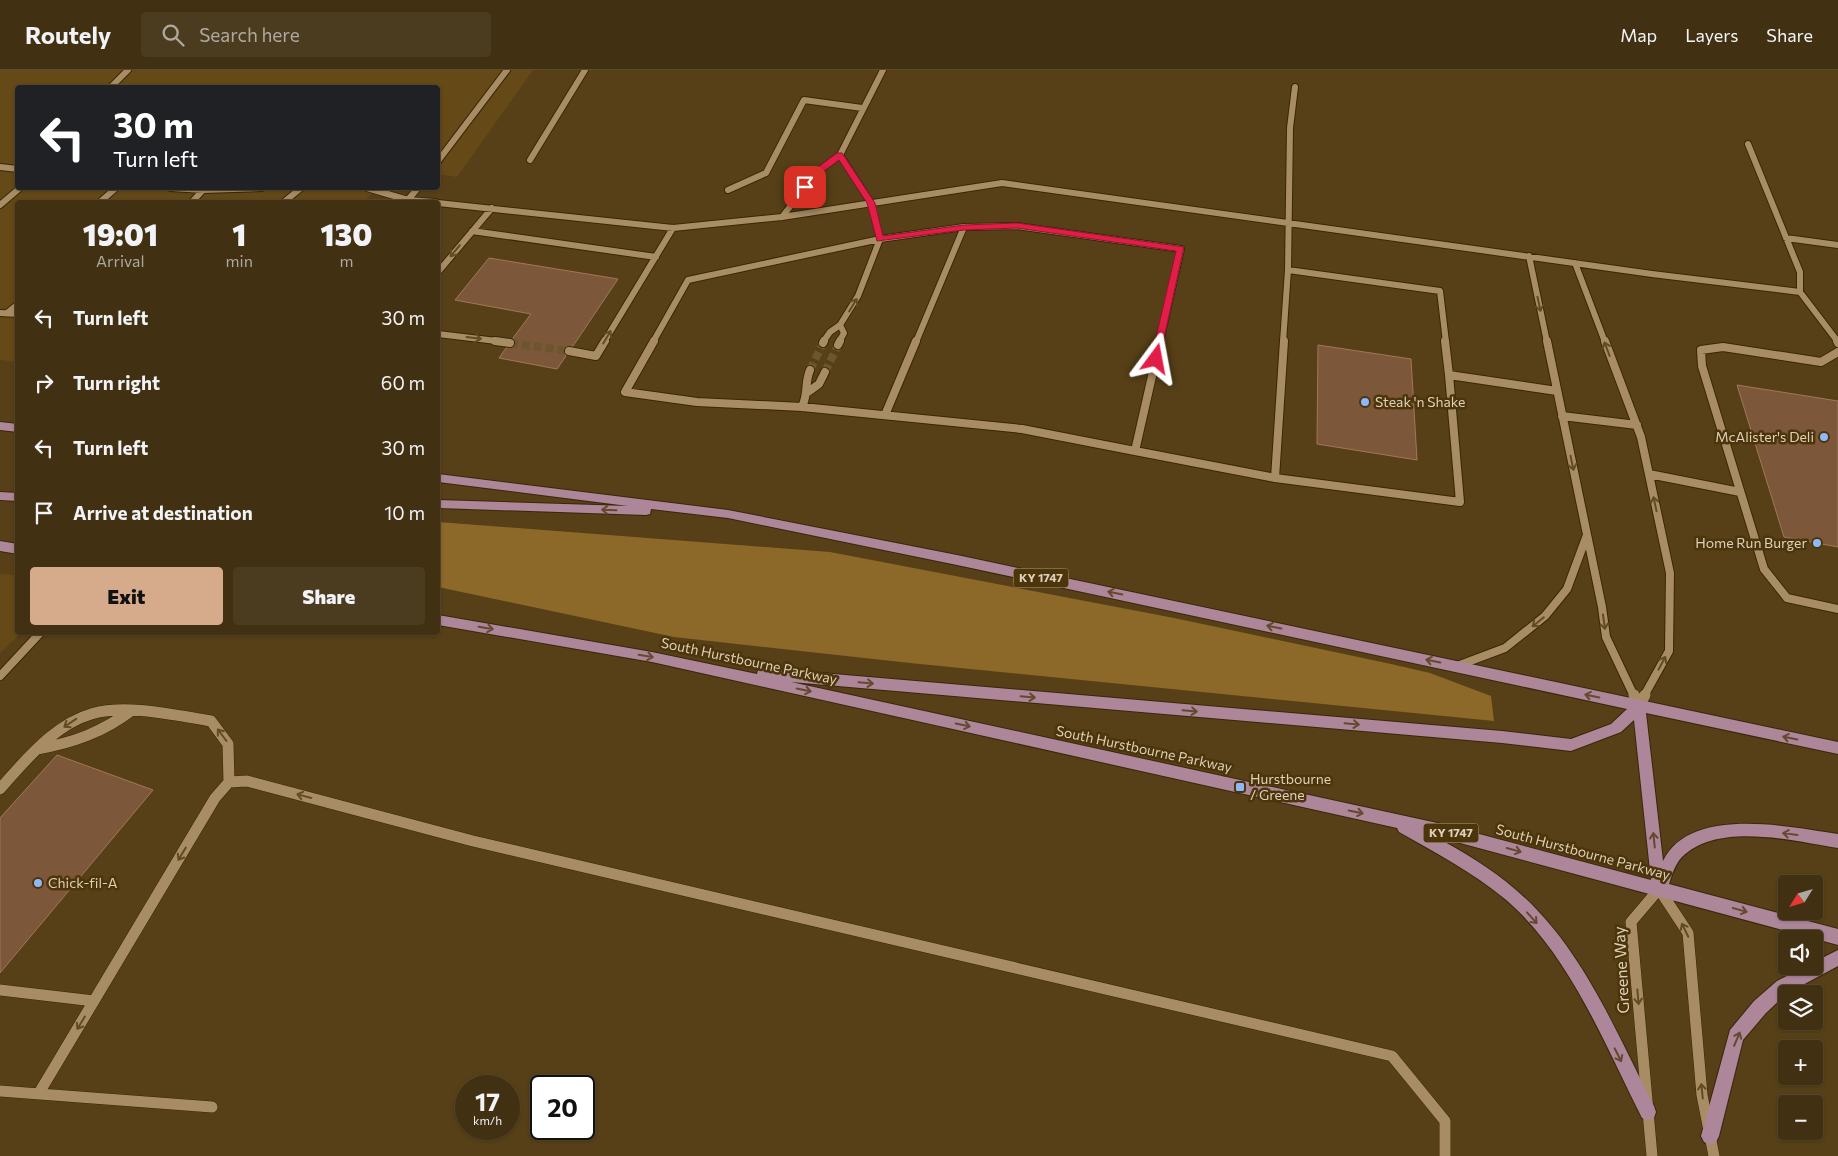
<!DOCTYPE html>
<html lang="en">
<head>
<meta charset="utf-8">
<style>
  body { margin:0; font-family:Commissioner,sans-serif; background:#4c3c1f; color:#f1f3f6; height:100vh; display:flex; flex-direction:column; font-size:19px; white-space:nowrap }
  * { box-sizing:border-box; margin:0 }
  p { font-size:16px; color:#aea99f }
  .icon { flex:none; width:28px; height:28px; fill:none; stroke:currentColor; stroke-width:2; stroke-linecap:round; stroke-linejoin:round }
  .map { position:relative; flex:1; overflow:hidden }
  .panel { position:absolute; left:15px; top:130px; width:425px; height:435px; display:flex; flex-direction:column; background:#413011; border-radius:5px; box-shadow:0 1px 4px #0004,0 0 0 1px #5a4b31 }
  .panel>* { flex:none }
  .guide { position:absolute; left:15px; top:15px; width:425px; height:105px; border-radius:5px; box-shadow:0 1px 4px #0004,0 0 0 1px #5a4b31; background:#202124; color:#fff; overflow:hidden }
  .needle { width:32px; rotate:233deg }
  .fabs { position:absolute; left:1778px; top:805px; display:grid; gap:10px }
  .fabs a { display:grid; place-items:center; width:45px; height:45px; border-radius:5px; background:#413011; box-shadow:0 1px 4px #0004,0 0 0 1px #5a4b31; font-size:25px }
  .speed { position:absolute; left:455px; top:1005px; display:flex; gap:10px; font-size:25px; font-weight:700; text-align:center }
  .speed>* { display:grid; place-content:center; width:65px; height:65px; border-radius:50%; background:#413011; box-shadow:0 1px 4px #0004,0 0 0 1px #5a4b31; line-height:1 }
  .speed small { font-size:12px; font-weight:400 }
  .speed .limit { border:2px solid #111; border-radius:8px; background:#fff; color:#111 }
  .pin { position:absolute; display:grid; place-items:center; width:42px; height:42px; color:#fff; margin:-21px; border-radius:10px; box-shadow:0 2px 8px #0006 }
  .me { position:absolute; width:55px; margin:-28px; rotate:13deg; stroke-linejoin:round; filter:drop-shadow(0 0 4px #0008) }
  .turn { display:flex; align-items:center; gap:18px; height:105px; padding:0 15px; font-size:22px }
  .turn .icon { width:65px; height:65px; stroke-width:2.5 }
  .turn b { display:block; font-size:35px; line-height:42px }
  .eta { display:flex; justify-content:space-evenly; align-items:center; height:85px; text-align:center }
  .eta b { font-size:30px; font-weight:800; line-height:35px }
  .cta { display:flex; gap:10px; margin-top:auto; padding:10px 15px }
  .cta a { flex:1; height:58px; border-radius:5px; background:#d6ab8b; color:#111; font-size:20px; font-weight:800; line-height:58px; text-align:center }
  .cta a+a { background:#4c3c1f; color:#f1f3f6 }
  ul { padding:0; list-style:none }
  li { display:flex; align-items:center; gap:15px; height:65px; padding:0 15px }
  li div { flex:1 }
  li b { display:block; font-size:19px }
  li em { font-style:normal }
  header { display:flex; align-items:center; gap:30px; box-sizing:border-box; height:70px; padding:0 25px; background:#413011; border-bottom:1px solid #5a4b31 }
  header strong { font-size:24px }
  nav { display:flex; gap:28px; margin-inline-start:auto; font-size:18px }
  .search { width:350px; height:45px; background:#4c3c1f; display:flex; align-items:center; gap:12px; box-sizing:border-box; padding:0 18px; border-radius:5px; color:#aea99f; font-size:19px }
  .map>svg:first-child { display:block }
  .built { fill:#654917 }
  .green { fill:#8c6829 }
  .building { fill:#7c573a; stroke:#9f785a }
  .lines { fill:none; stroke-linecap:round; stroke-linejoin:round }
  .minor-tunnel { stroke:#6b562f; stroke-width:8; stroke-dasharray:8 4; stroke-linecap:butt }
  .minor-far2-casing { stroke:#392708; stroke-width:8 }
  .minor-far1-casing { stroke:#392708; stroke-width:10 }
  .minor-casing { stroke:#392708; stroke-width:12 }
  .major-casing { stroke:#392708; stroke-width:2 }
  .minor-far2 { stroke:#a88d64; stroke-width:6 }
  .minor-far1 { stroke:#a88d64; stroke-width:8 }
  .minor { stroke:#a88d64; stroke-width:11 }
  .major { fill:#ad869a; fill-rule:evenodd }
  .oneway { stroke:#634b20 }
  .oneway2 { stroke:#64492e }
  .route { fill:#e11d48; stroke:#92132f }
  .poi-dot { fill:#8db9fc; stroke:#4c350a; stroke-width:2 }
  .labels { text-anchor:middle; stroke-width:5; stroke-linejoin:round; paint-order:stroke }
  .shield { fill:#4c350a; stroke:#b2a285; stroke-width:1 }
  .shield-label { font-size:12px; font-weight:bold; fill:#ded0ba }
  .poi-label { font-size:14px; fill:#ded0ba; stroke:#4c350a; text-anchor:start }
  .street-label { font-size:14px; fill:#ded0ba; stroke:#4c350a }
  .near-street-label { font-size:16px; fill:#ded0ba; stroke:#4c350a }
</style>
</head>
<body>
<header>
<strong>Routely</strong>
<div class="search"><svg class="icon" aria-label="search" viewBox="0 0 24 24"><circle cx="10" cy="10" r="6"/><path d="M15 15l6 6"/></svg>Search here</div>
<nav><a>Map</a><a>Layers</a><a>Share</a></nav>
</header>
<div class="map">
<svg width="1838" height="1086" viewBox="0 0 1838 1086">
  <rect width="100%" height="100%" fill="#574017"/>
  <path class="built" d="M0 0H533L457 107 438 104V18H18V118H377L364 132H18L17 292 0 290Z
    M0 504 17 505 18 562 21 563 0 583Z"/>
  <path class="green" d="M438 452 830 482 1174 548 1391 594 1430 603 1491 626 1494 651 910 593 674 567 438 517Z"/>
  <path class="building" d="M489 188 618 209 573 276 564 278 563 282 566 286 557 299 499 288 506 278 515 276 513 268 531 244 455 230Z
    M1318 275 1411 289 1417 390 1317 374Z
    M1737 315 1838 331V477L1784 467Z
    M57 685 153 720 0 903V748Z"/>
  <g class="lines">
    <path class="minor-tunnel" d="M510 273 569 281
      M810 300 823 273
      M825 302 838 275"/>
    <g class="minor-far2-casing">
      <path id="minor-far2" d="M1295 17 1290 58 1288 200 1440 221 1446 272
        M110 18 128 0
        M1748 74 1800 202V222
        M530 90 585 0
        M438 91 507 0
        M0 97 18 99
        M171 118 203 120 262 118
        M367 118 408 130 435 132
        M728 120 766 103 804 30 862 38
        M100 132 116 118
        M192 132 203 120
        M284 132 301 118
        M406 132 418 118
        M438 133 673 158 782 147 1002 113 1652 204 1800 222 1838 272
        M0 135 20 118
        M782 147 817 102 840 85 883 0
        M472 161 656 187
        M1786 168 1838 175
        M1529 186 1547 272
        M1575 193 1605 272
        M438 202 492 138
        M0 243 18 244
        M7 243 18 234
        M438 264 505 272
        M604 272 673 158
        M653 272 688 210 880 169 964 157 1017 156 1181 179 1160 272
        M823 272 830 262 840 255 858 226 880 169 871 133 840 85
        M839 272 844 263 840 255
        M916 272 964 157
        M1283 272 1288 200"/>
    </g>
    <g class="minor-far1-casing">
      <path id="minor-far1" d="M495 271 510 273
        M654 271 625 322 697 332 802 337 1022 359 1135 381
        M1445 271 1449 305 1557 321
        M1547 271 1602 537 1606 567 1634 626
        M1605 271 1641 367 1670 503 1669 581 1644 626
        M1837 271 1838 273
        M823 273 824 271
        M838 275 840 271
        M569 281 596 286 605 271
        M1838 282 1821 292 1723 277 1701 280 1702 296 1764 499 1787 528 1838 539
        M808 322 819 314 825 302
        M802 337C809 321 804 315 810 300
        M885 345 916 271
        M1562 346 1637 355
        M1135 381 1275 408 1284 271
        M1135 381 1160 271
        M1649 404 1740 422
        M1275 408 1460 432 1449 305
        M1457 596 1505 578 1545 546 1567 519 1587 465
        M0 606 41 562"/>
    </g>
    <g class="minor-casing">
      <path id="minor" d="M1634 625 1639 636
        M1639 636 1645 625
        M37 679C73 673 103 662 132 640
        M0 719C77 629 98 631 211 651L228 674 229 712
        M0 920 94 931
        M0 1021 212 1037
        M39 1023 215 728 229 712 247 711 473 771 1392 986 1445 1051V1086
        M1652 1086 1631 852 1659 819 1688 863 1702 1025 1714 1086"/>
    </g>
    <g class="major-casing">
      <path id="major" d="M0 352 18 354V362L0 360Z
        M438 404 728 440 957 485 1838 672V684L1646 643 1663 791C1690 735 1790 757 1838 764V778C1794 771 1718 751 1682 787 1675 794 1672 805 1669 814L1838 859V875L1434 766C1463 782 1491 798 1516 820 1581 875 1616 962 1654 1036L1656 1042 1654 1048 1648 1050 1642 1048C1605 975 1569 883 1505 829 1472 802 1436 783 1399 762L1397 758 652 592 438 555V545L652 582 757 604 758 600 763 598 1502 661 1571 669 1611 654 1627 639 957 495 728 448 651 439 650 444 646 445 438 438V430L628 436 438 412ZM791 612 1502 673 1571 681 1621 662 1634 650 1651 810 1442 754Z
        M0 422 18 423V431L0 430Z
        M0 471 18 474V484L0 481Z
        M1838 880V896L1786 924 1766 943 1743 970 1719 1066 1716 1072 1710 1075 1704 1072 1701 1066 1730 960 1754 931 1777 911 1806 896H1814V892Z"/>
    </g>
    <use href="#minor-far2" class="minor-far2"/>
    <use href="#minor-far1" class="minor-far1"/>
    <use href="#minor" class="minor"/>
    <use href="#major" class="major"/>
  </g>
  <defs><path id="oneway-shaft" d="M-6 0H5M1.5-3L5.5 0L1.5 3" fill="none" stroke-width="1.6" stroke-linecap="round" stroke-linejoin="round" transform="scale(1.25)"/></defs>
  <g class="oneway">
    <use href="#oneway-shaft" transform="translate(455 181) rotate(130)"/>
    <use href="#oneway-shaft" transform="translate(1539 234) rotate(78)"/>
    <use href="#oneway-shaft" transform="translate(853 235) rotate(-59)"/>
    <use href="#oneway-shaft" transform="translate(607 267) rotate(-59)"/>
    <use href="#oneway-shaft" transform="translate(474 268) rotate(7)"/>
    <use href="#oneway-shaft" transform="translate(1607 279) rotate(-111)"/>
    <use href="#oneway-shaft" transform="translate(1572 393) rotate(78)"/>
    <use href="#oneway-shaft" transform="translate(1655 434) rotate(-102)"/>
    <use href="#oneway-shaft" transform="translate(1538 552) rotate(141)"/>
    <use href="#oneway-shaft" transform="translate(1604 552) rotate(82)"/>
    <use href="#oneway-shaft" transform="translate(1662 593) rotate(-62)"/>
    <use href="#oneway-shaft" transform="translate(70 653) rotate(146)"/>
    <use href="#oneway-shaft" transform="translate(222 665) rotate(-127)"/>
    <use href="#oneway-shaft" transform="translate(304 726) rotate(-165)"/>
    <use href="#oneway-shaft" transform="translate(182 784) rotate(121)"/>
    <use href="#oneway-shaft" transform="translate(1685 860) rotate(-116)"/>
    <use href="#oneway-shaft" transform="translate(1638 927) rotate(85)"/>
    <use href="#oneway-shaft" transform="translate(81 953) rotate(121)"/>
    <use href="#oneway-shaft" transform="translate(1702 1021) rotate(-96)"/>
  </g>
  <g class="oneway2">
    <use href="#oneway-shaft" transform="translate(609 440) rotate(-178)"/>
    <use href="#oneway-shaft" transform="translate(1115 523) rotate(-168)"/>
    <use href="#oneway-shaft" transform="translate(1274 557) rotate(-168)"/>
    <use href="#oneway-shaft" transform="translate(486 558) rotate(10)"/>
    <use href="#oneway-shaft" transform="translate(646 586) rotate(10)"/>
    <use href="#oneway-shaft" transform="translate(1433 591) rotate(-168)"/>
    <use href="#oneway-shaft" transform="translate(866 613) rotate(5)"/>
    <use href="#oneway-shaft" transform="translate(804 620) rotate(12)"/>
    <use href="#oneway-shaft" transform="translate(1592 626) rotate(-168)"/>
    <use href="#oneway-shaft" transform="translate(1028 627) rotate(5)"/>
    <use href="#oneway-shaft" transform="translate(1190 641) rotate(5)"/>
    <use href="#oneway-shaft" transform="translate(1352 654) rotate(5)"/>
    <use href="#oneway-shaft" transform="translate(963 655) rotate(12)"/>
    <use href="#oneway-shaft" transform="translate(1790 668) rotate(-168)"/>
    <use href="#oneway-shaft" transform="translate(1356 742) rotate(12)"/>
    <use href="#oneway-shaft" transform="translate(1790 764) rotate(-172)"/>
    <use href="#oneway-shaft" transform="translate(1654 770) rotate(-96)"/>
    <use href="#oneway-shaft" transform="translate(1514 780) rotate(15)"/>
    <use href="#oneway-shaft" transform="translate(1740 840) rotate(15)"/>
    <use href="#oneway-shaft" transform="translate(1532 848) rotate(48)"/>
    <use href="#oneway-shaft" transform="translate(1737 969) rotate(-67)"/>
    <use href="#oneway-shaft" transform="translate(1618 985) rotate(63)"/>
  </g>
  <path class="route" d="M837 83H842L875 133 883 166 964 155 1017 153 1184 177 1159 291H1153L1151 289 1176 181 1017 158 964 160 877 171 867 133 839 90 820 104 808 119 801 117 814 100Z"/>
  <g class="poi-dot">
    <circle cx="1365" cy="332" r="5"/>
    <circle cx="1824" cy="367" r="5"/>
    <circle cx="1817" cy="473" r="5"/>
    <rect x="1235" y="712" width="10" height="10" rx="2.5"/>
    <circle cx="38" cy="813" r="5"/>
  </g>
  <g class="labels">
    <g class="shield">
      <rect x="1013.5" y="498.5" width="55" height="19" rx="4"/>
      <rect x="1423.5" y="753.5" width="55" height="19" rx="4"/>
    </g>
    <g class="shield-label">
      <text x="1041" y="512">KY 1747</text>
      <text x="1451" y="767">KY 1747</text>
    </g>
    <g class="poi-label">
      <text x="1375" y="337">Steak 'n Shake</text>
      <text x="1814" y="372" text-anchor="end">McAlister's Deli</text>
      <text x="1807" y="478" text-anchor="end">Home Run Burger</text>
      <text x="1250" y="714">Hurstbourne<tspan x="1250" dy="16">/ Greene</tspan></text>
      <text x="48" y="818">Chick-fil-A</text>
    </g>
    <g class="street-label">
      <text transform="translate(749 591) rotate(12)" y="5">South Hurstbourne Parkway</text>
      <text transform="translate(1144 679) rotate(12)" y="5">South Hurstbourne Parkway</text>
      <text transform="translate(1583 782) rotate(15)" y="5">South Hurstbourne Parkway</text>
    </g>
    <g class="near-street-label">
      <text transform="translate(1621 900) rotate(-93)" y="6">Greene Way</text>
    </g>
  </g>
</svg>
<div class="fabs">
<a><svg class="needle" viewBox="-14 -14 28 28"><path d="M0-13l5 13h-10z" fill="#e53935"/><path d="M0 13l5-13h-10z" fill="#aea99f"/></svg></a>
<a><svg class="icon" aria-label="sound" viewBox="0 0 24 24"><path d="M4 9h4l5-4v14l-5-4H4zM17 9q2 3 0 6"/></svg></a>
<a><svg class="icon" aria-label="layers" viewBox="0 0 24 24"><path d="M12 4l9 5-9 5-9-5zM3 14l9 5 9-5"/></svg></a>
<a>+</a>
<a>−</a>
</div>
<div class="speed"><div>17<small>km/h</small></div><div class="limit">20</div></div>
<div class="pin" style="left:805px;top:117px;background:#d93025"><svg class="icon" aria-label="arrive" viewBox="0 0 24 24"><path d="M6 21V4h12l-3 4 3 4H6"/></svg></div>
<svg class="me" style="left:1156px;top:289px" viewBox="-20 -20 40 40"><path d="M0-17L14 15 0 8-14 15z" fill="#e11d48" stroke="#fff" stroke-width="4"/></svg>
<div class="guide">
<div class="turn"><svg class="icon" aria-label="left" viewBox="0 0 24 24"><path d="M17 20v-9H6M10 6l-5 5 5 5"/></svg><div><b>30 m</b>Turn left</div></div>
</div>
<section class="panel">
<div class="eta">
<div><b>19:01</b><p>Arrival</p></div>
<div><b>1</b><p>min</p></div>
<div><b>130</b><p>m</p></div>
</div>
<ul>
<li><svg class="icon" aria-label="left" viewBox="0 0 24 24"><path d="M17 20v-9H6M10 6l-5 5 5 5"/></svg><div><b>Turn left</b></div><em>30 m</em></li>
<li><svg class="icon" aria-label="right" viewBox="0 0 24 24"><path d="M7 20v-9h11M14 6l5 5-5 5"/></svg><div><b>Turn right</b></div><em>60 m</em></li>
<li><svg class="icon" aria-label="left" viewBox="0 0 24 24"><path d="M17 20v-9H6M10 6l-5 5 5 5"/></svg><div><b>Turn left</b></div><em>30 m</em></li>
<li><svg class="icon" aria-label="arrive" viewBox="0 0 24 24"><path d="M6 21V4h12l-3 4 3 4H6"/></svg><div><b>Arrive at destination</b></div><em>10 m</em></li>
</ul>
<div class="cta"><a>Exit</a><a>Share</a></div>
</section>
</div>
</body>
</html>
